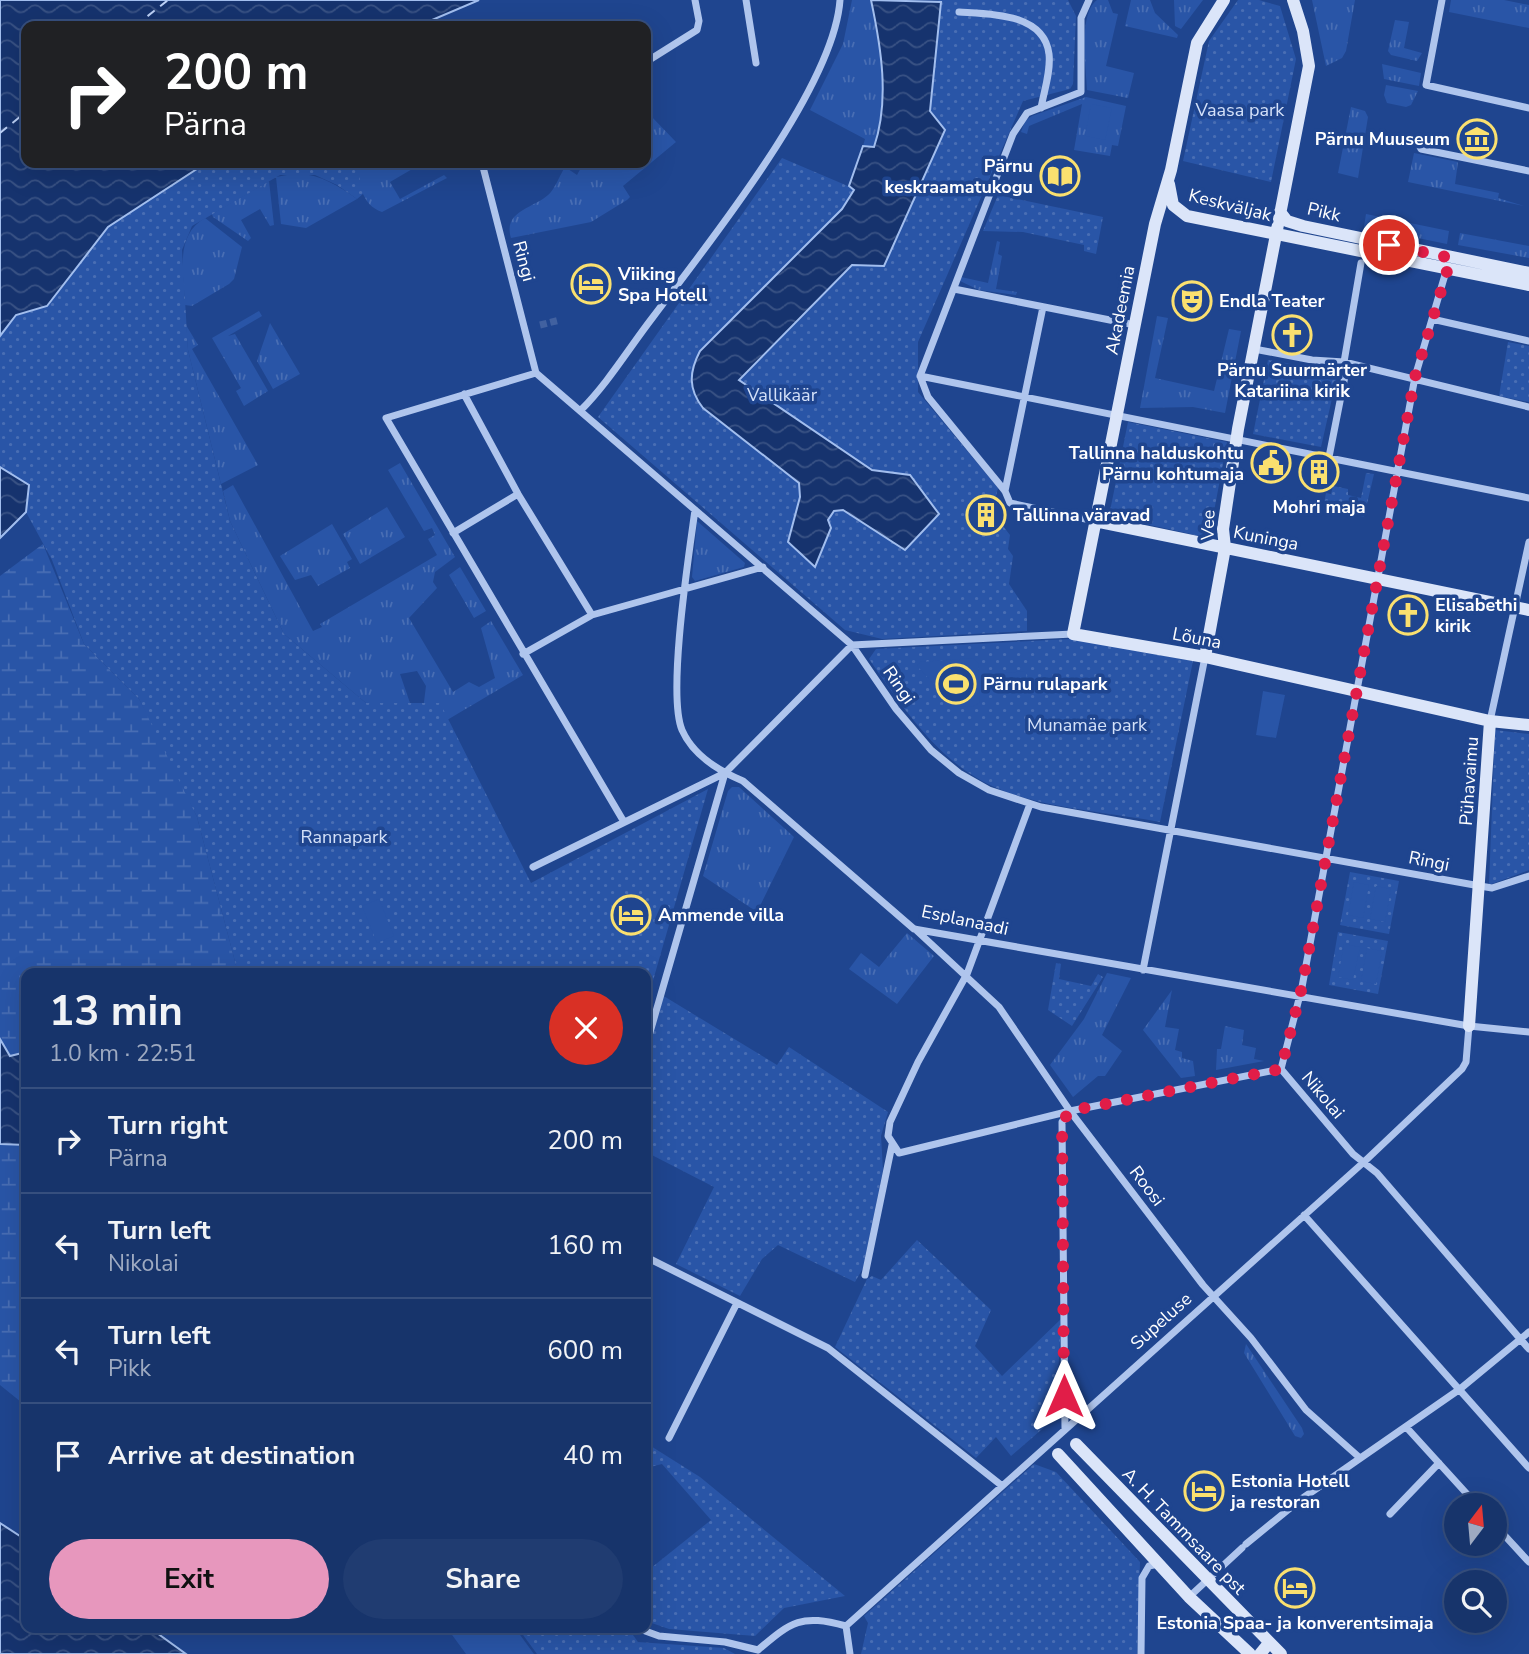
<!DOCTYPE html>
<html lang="en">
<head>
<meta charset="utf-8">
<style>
  body { margin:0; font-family:"Nunito Sans",sans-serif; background:#203c71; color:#f1f3f6; height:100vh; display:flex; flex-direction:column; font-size:26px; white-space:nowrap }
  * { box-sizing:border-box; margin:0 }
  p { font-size:23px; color:#9eaac1 }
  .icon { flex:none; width:38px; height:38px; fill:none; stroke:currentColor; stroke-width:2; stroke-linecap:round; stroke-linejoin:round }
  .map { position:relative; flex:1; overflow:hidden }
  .details { position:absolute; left:21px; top:968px; width:630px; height:665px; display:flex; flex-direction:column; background:#17346b; border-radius:14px; box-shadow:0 7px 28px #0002,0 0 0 2px #364f7e }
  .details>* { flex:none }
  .banner { position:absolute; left:21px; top:21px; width:630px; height:147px; border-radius:14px; box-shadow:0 7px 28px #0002,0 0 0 2px #364f7e; background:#202124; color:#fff; overflow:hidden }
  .needle { width:46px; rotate:16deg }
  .tools { position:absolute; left:1444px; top:1493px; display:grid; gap:14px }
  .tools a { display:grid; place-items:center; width:63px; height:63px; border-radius:50%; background:#17346b; box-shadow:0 7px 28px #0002,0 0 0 2px #364f7e; font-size:35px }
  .pin { position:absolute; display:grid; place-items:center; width:60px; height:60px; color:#fff; margin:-30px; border:4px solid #fff; border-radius:50%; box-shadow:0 2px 7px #0007 }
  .me { position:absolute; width:77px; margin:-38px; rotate:0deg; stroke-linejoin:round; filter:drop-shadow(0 0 5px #0008) }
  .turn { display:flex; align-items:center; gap:24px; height:147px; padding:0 28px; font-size:32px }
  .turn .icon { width:91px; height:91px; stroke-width:2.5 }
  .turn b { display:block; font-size:49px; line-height:60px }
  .round { display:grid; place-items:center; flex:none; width:74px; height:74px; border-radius:37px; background:#203c71 }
  .summary { display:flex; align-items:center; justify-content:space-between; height:119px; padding:0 28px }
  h1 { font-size:42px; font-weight:700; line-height:52px }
  .cta { display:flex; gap:14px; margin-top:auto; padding:14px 28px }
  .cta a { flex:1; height:80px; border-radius:42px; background:#e797bd; color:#111; font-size:28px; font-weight:700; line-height:80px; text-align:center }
  .cta a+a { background:#203c71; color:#f1f3f6 }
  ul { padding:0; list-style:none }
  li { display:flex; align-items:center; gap:21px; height:105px; padding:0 28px; border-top:2px solid #364f7e }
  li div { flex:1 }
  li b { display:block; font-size:26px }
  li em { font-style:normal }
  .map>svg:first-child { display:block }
  .grass { fill:url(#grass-tufts) }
  .wetland { fill:url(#wetland-marsh) }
  .park { fill:url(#park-dots) }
  .pitch { fill:#2955a7 }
  .water { fill:url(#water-waves); stroke:#a2beee; stroke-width:2 }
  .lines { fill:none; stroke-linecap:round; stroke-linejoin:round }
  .ferry { stroke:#bbcff4; stroke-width:2; stroke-dasharray:9 7; stroke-linecap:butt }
  .street-tunnel { stroke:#4161a0; stroke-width:7; stroke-dasharray:7 3.5; stroke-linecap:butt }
  .street { stroke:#afc5ed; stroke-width:7 }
  .secondary { stroke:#dbe5f9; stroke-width:12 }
  .route { stroke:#e11d48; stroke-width:12; stroke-dasharray:0 21.6 }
  .labels { text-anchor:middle; stroke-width:7; stroke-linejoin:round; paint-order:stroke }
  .park-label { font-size:18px; fill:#d4e1f9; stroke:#1f458f }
  .poi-label { font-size:18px; font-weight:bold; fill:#fff; stroke:#1f458f; text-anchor:start }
  .street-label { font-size:18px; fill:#fff; stroke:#1f458f }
</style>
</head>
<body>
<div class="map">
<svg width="1529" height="1654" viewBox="0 0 1529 1654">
  <defs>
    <pattern id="grass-tufts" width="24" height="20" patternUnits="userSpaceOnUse" patternTransform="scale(1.75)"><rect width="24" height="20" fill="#2955a7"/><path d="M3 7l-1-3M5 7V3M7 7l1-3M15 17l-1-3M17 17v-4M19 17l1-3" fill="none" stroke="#496eb4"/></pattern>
    <pattern id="wetland-marsh" width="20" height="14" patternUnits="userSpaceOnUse" patternTransform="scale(1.75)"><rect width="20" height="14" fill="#2955a7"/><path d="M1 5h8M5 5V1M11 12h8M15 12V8" fill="none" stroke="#496eb4"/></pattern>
    <pattern id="park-dots" width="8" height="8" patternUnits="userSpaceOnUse" patternTransform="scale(1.75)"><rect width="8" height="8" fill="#2955a7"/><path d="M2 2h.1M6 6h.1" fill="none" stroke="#496eb4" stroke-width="1.8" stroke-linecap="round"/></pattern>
    <pattern id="water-waves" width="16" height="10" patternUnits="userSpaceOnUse" patternTransform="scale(1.75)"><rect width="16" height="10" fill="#16336e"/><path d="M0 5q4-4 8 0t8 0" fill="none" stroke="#395284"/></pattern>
  </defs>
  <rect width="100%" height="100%" fill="#1f458f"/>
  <path class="grass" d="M852 0H870C880 48 890 99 874 147L863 146 865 139 810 110 843 44Z
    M1097 0H1108L1113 13 1118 14 1106 66 1134 73 1128 98 1087 90C1086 68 1078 14 1097 0Z
    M1131 0H1150L1155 13 1178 35 1177 38 1125 26Z
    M1174 0H1203L1181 29 1175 26Z
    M1312 0H1355L1346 51 1342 58 1326 66Z
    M1451 0H1504L1529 5V28L1449 12Z
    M1395 20 1409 22 1404 48 1422 53 1417 61 1391 55 1388 51Z
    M1382 64 1421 73 1419 86 1384 79Z
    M1386 85 1418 91 1411 105 1406 107 1387 103 1384 95Z
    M1086 97 1126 106 1118 146 1112 145 1110 156 1074 150 1082 104 1029 126 1027 134 1021 132 1025 121 1032 116Z
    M1351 107 1365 111 1368 117 1358 178 1338 173Z
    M650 115 676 142 623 186 630 197 627 200 591 222 511 238C502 209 538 208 551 192 557 184 560 175 565 167L577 175 582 166 578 163H646V119Z
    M1414 153 1458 162 1455 184 1499 193 1498 198 1524 206 1408 182Z
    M355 163H411L414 168 390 182 400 199 444 175 447 178 382 212C361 205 359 181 355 163Z
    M298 173C322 176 338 185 357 199L306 228 281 224 276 177Z
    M269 181 274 225 270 226 260 209 241 220 251 238 248 241 213 217 212 214Z
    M1366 214 1449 231 1447 244 1364 227Z
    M205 218 242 247 234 279 229 284 192 306 185 305C184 274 174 236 205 218Z
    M1460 233 1529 246V258L1458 245Z
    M997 241 1000 242 998 254 1002 256 996 289 1017 292 1016 295 979 290 960 281 961 277 988 283Z
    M259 311 262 316 228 336 235 334 268 391 244 406 236 391 241 388 212 338Z
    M1157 316 1168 318 1155 378 1214 391 1229 329 1241 331 1225 413 1193 407 1140 408Z
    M270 323 300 374 273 389 257 361Z
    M186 325 198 345 192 349 258 465 221 484 188 350Z
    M400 463 455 557 435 572 433 582 437 588 409 618 453 692 469 682 479 687 495 678 481 628 491 621 523 675 442 723 423 710 426 686 417 671 400 674 410 703H366L284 634 230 521 223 491 233 485 313 631 322 627 320 624 437 555 428 539 435 535 432 528 424 531 388 470Z
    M387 507 405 537 360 564 343 534Z
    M697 521 745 563 744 567 695 581 692 577Z
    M332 524 352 559 347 562 350 568 318 586 311 575 295 580 280 556Z
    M460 567 486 611 474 618 449 575Z
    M732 787H739L794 837 757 912 703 876 728 791Z
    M907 933 934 956 897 1004 849 969 861 953 879 967Z
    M1107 973 1131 978 1102 1035 1122 1051 1105 1076H1098L1073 1097 1050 1065 1084 1019Z
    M1172 990 1165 1027 1179 1029 1175 1050 1182 1052V1058L1193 1061 1195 1076 1181 1078 1143 1030Z
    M1225 1026 1244 1030 1242 1045 1256 1048 1254 1059 1264 1061 1216 1070 1217 1049H1221Z
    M1246 1344 1302 1428 1304 1434 1301 1438 1295 1436 1244 1353Z"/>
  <path class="wetland" d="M43 544 84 644 139 699 166 749 197 817 238 973H26V1052L10 1056 0 1039V576Z
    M24 1143 26 1145V1406L0 1385V1144Z"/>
  <path class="park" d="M938 0H1068L1076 16 1073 84 1070 89 1023 101 918 342V392L998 488 992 512 1010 535 1008 549 1013 556 1009 584 1027 611V631L882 639 845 630 598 417 782 158 909 212 945 130 930 111 941 2Z
    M1238 0H1259L1280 6 1296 59 1271 182 1183 161 1209 41Z
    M206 163H355L364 193 357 199 337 185 315 175H280L192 226 182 250 188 350 230 521 284 634 366 703H440L531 883 708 789 646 1005V973H238L197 817 139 699 84 644 52 560 26 512 29 485 0 467V336L16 315 47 306 108 227Z
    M998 195 1103 217 1096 254 1084 251V245L1023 232 983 231Z
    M1508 342 1529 346V402L1499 396Z
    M1268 360 1338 372 1321 447 1253 434Z
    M1128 422 1227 442 1209 538 1109 516Z
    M1366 473 1374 474 1364 517 1323 509 1326 493 1331 494 1333 486 1348 489V495L1361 498Z
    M1071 639 1193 661 1160 822C1112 813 1043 808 999 789 940 765 904 709 869 659L876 649Z
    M1495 730 1529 734V870L1489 885Z
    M1350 872 1399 881 1389 934 1340 925Z
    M1338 932 1388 941 1378 994 1329 985Z
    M1056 963 1061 964 1059 979 1091 986 1098 974 1103 977 1072 1026 1048 1010Z
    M662 995 777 1065 789 1047 888 1112 881 1136 883 1170 863 1268 855 1282 778 1245 762 1259 740 1296 676 1264 714 1187 646 1152V1061Z
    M917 1240 991 1310 975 1346 1002 1376 1061 1319 1056 1417 1011 1456 996 1437 976 1458 835 1347 867 1279 872 1276 881 1280Z
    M646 1443 700 1477 845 1596 784 1608 755 1636 669 1629 646 1621V1572L711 1520 662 1464 646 1468Z
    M1034 1464 1056 1472 1140 1562 1137 1654H861L868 1623 864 1616Z
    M518 1628H628L638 1642 724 1648 735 1654H537Z"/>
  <path class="pitch" d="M1091 104 1112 108 1105 140 1085 136Z
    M973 658 978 663 980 698 979 703 972 707 954 706 917 666 920 662Z
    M1026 671 1027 690 996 692 994 674Z
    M1263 691 1285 695 1276 738 1256 735Z
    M1354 882 1369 885 1363 918 1348 915Z
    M1376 886 1391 889 1385 922 1370 919Z
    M379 899 394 936 377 943 362 906Z
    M1344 944 1360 947 1353 980 1338 977Z
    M1367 948 1382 951 1376 984 1361 981Z
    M447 1628H515L534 1654H466Z"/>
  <path class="water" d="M0 0H479L418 26H26V163H206L108 227 47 306 16 315 0 336Z
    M871 0 941 2 930 111 945 130 884 266 852 265 739 380 872 470 910 475 939 514 905 550 843 510 834 511 828 520 831 528 815 567 788 542 800 497 799 483 703 408C688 389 689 372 700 351L842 209 854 190 849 186 863 146 874 147C890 100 881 47 871 0Z
    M0 467 29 485 26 512 0 538Z
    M0 1039 10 1056 26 1052V1145L0 1144Z
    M0 1523 26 1540V1628H150L186 1654H0Z"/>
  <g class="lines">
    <path class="ferry" d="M135 26 168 0
      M0 133 26 112"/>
    <path class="street-tunnel" d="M540 325 560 320"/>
    <path class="street" d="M746 0 756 63
      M1089 0 1081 18V92L1027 113 1013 134 920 376 928 397 1005 491 1010 503 1095 521
      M1442 0 1426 85 1529 108
      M959 12C990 14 1044 13 1049 54 1051 71 1044 91 1041 108
      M646 62 697 30 699 21 695 0
      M1417 141 1421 149 1529 171
      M482 163 536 373 852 645 896 709 931 750 959 773 989 790 1041 807 1480 886 1492 888 1529 876
      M954 289 1135 325
      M1432 319 1529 341
      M1254 349 1312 360 1344 362 1529 407
      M536 373 386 418 624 822
      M920 376 1529 498
      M464 394 518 494 592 615
      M581 410C608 383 629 348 653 317 707 245 834 88 840 0
      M1329 457 1345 376 1344 362 1361 263
      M1005 491 1043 307
      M695 510C689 554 667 694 682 730 693 755 719 771 743 781L914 929 1469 1026 1529 1032
      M453 533 518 494
      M523 654 592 615 763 567
      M1490 721 1529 542
      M1030 804 967 974 918 1062 890 1122 888 1136 899 1153 1070 1111 1281 1069
      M533 867 725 773
      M915 929 999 1007 1070 1111 1203 1285 1251 1338 1306 1410 1360 1458
      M1143 970 1205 657
      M646 1046 725 773 852 645 1073 634
      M1281 1069 1302 987 1415 377 1447 268
      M1281 1069 1353 1154 1377 1173 1529 1349
      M1304 1215 1529 1468
      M646 1257 828 1348 1001 1485
      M865 1275 892 1145
      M1407 1428 1477 1505
      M1065 1429 1062 1122 1070 1112
      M669 1438 737 1303
      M1390 1514 1439 1463
      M1494 1524 1529 1562
      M1246 1544 1300 1500 1460 1389 1529 1332
      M1189 1597 1242 1548
      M846 1626 1365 1161 1462 1069 1466 1062 1469 1026
      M846 1626 850 1654
      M637 1628 659 1636 725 1642 758 1650
      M758 1650C792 1621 801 1614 846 1626
      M1141 1654 1142 1578 1149 1566 1158 1564"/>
    <path class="secondary" d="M1224 0 1197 43 1171 170 1155 224 1073 634 1205 657 1490 721 1529 725
      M1169 184 1173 205 1187 216 1529 285
      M1280 212 1287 221 1303 226 1529 273
      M1095 521 1529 610
      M1205 657 1225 548 1223 529 1238 429 1309 66 1303 31 1293 0
      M1469 1026 1490 721
      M1076 1444 1281 1654
      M1058 1454 1189 1597 1250 1654
      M1260 1654 1269 1643"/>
  </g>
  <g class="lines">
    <path class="route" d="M1064 1396 1062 1122 1070 1111 1281 1069 1302 987 1415 377 1451 258 1389 245"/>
  </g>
  <defs>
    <g id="museum-ring" transform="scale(2.0125)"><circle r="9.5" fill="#1f458f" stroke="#fae06f" stroke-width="1.5"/><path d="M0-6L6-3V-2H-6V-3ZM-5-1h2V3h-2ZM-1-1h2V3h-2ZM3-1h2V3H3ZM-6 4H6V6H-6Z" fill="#fae06f"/></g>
    <g id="library-ring" transform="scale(2.0125)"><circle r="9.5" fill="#1f458f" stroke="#fae06f" stroke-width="1.5"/><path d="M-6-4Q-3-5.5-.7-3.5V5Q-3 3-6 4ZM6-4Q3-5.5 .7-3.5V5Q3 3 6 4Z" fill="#fae06f"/></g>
    <g id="hotel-ring" transform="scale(2.0125)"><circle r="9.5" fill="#1f458f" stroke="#fae06f" stroke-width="1.5"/><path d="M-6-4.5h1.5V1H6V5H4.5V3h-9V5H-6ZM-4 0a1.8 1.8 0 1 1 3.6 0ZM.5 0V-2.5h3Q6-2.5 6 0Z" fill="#fae06f"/></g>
    <g id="theatre-ring" transform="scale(2.0125)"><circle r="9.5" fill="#1f458f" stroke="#fae06f" stroke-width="1.5"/><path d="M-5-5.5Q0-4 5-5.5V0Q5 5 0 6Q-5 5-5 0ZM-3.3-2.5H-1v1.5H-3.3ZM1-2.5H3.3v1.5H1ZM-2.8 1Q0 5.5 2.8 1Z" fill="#fae06f"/></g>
    <g id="church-ring" transform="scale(2.0125)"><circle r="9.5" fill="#1f458f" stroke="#fae06f" stroke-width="1.5"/><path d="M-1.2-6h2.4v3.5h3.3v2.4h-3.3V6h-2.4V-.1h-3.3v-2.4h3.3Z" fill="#fae06f"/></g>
    <g id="civic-ring" transform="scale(2.0125)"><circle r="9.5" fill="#1f458f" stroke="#fae06f" stroke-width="1.5"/><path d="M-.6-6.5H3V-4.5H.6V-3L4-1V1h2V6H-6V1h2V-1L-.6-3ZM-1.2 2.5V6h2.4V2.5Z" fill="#fae06f"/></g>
    <g id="building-ring" transform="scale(2.0125)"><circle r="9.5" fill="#1f458f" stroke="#fae06f" stroke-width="1.5"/><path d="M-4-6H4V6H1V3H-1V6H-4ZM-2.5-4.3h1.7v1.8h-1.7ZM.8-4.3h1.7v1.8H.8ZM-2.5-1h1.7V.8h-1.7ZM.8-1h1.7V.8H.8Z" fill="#fae06f"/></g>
    <g id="stadium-ring" transform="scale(2.0125)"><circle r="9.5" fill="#1f458f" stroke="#fae06f" stroke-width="1.5"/><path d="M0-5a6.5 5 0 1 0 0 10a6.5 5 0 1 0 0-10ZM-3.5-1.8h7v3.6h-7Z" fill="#fae06f"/></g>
  </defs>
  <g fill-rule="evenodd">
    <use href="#museum-ring" x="1477" y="139"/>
    <use href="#library-ring" x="1060" y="176"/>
    <use href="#hotel-ring" x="591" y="284"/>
    <use href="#theatre-ring" x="1192" y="301"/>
    <use href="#church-ring" x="1292" y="335"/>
    <use href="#civic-ring" x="1271" y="463"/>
    <use href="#building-ring" x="1319" y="472"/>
    <use href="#building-ring" x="986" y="515"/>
    <use href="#church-ring" x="1408" y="615"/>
    <use href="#stadium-ring" x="956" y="684"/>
    <use href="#hotel-ring" x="631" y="915"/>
    <use href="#hotel-ring" x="1204" y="1491"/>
    <use href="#hotel-ring" x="1295" y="1588"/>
  </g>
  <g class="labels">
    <g class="park-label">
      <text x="1240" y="116">Vaasa park</text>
      <text x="782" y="401">Vallikäär</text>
      <text x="1087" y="731">Munamäe park</text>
      <text x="344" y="843">Rannapark</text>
    </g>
    <g class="poi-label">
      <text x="1450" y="145" text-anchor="end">Pärnu Muuseum</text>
      <text x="1033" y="172" text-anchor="end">Pärnu<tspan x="1033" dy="21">keskraamatukogu</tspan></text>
      <text x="618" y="280">Viiking<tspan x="618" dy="21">Spa Hotell</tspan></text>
      <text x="1219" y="307">Endla Teater</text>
      <text x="1292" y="376" text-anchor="middle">Pärnu Suurmärter<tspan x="1292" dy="21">Katariina kirik</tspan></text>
      <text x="1244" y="459" text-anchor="end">Tallinna halduskohtu<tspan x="1244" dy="21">Pärnu kohtumaja</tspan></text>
      <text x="1319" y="513" text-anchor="middle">Mohri maja</text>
      <text x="1013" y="521">Tallinna väravad</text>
      <text x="1435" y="611">Elisabethi<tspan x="1435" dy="21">kirik</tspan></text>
      <text x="983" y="690">Pärnu rulapark</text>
      <text x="658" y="921">Ammende villa</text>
      <text x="1231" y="1487">Estonia Hotell<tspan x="1231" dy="21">ja restoran</tspan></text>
      <text x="1295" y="1629" text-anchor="middle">Estonia Spaa- ja konverentsimaja</text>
    </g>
    <g class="street-label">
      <text transform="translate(1230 205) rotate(14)" y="6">Keskväljak</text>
      <text transform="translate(1324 212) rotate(13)" y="6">Pikk</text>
      <text transform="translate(524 261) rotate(75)" y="6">Ringi</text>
      <text transform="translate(1120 310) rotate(-79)" y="6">Akadeemia</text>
      <text transform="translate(1208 525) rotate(-88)" y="6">Vee</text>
      <text transform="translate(1266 538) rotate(11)" y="6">Kuninga</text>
      <text transform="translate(1197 638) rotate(11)" y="6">Lõuna</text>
      <text transform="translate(899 685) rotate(55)" y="6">Ringi</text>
      <text transform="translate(1469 781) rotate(-86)" y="6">Pühavaimu</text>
      <text transform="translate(1429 861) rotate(11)" y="6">Ringi</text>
      <text transform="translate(965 920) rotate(12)" y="6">Esplanaadi</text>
      <text transform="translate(1323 1095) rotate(50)" y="6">Nikolai</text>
      <text transform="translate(1147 1186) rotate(53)" y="6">Roosi</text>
      <text transform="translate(1161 1321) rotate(-42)" y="6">Supeluse</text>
      <text transform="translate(1184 1531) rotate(46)" y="6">A. H. Tammsaare pst</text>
    </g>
  </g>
</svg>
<div class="tools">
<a><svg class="needle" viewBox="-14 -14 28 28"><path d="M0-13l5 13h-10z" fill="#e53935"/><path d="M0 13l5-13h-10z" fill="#9eaac1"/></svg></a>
<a><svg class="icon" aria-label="search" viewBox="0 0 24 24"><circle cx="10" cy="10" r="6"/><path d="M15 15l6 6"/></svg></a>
</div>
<div class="pin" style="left:1389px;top:245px;background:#d93025"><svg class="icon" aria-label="arrive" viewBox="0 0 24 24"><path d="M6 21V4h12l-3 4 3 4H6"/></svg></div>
<svg class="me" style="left:1064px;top:1396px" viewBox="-20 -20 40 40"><path d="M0-17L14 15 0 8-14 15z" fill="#e11d48" stroke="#fff" stroke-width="4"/></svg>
<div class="banner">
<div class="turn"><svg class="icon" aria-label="right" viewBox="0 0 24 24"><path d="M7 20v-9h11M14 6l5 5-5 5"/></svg><div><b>200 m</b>Pärna</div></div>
</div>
<section class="details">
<div class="summary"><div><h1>13 min</h1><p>1.0 km · 22:51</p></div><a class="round" style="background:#d93025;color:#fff"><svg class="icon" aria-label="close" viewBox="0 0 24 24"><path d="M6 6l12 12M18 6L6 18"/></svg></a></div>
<ul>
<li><svg class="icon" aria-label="right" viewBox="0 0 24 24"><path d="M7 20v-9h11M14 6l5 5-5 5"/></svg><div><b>Turn right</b><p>Pärna</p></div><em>200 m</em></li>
<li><svg class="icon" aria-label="left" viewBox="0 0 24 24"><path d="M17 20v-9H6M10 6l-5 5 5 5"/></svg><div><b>Turn left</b><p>Nikolai</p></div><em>160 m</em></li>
<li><svg class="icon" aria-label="left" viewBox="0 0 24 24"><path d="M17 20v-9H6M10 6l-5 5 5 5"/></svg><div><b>Turn left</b><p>Pikk</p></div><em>600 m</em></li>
<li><svg class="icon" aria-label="arrive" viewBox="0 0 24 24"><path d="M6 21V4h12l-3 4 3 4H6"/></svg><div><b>Arrive at destination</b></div><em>40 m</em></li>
</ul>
<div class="cta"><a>Exit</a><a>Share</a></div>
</section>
</div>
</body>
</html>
